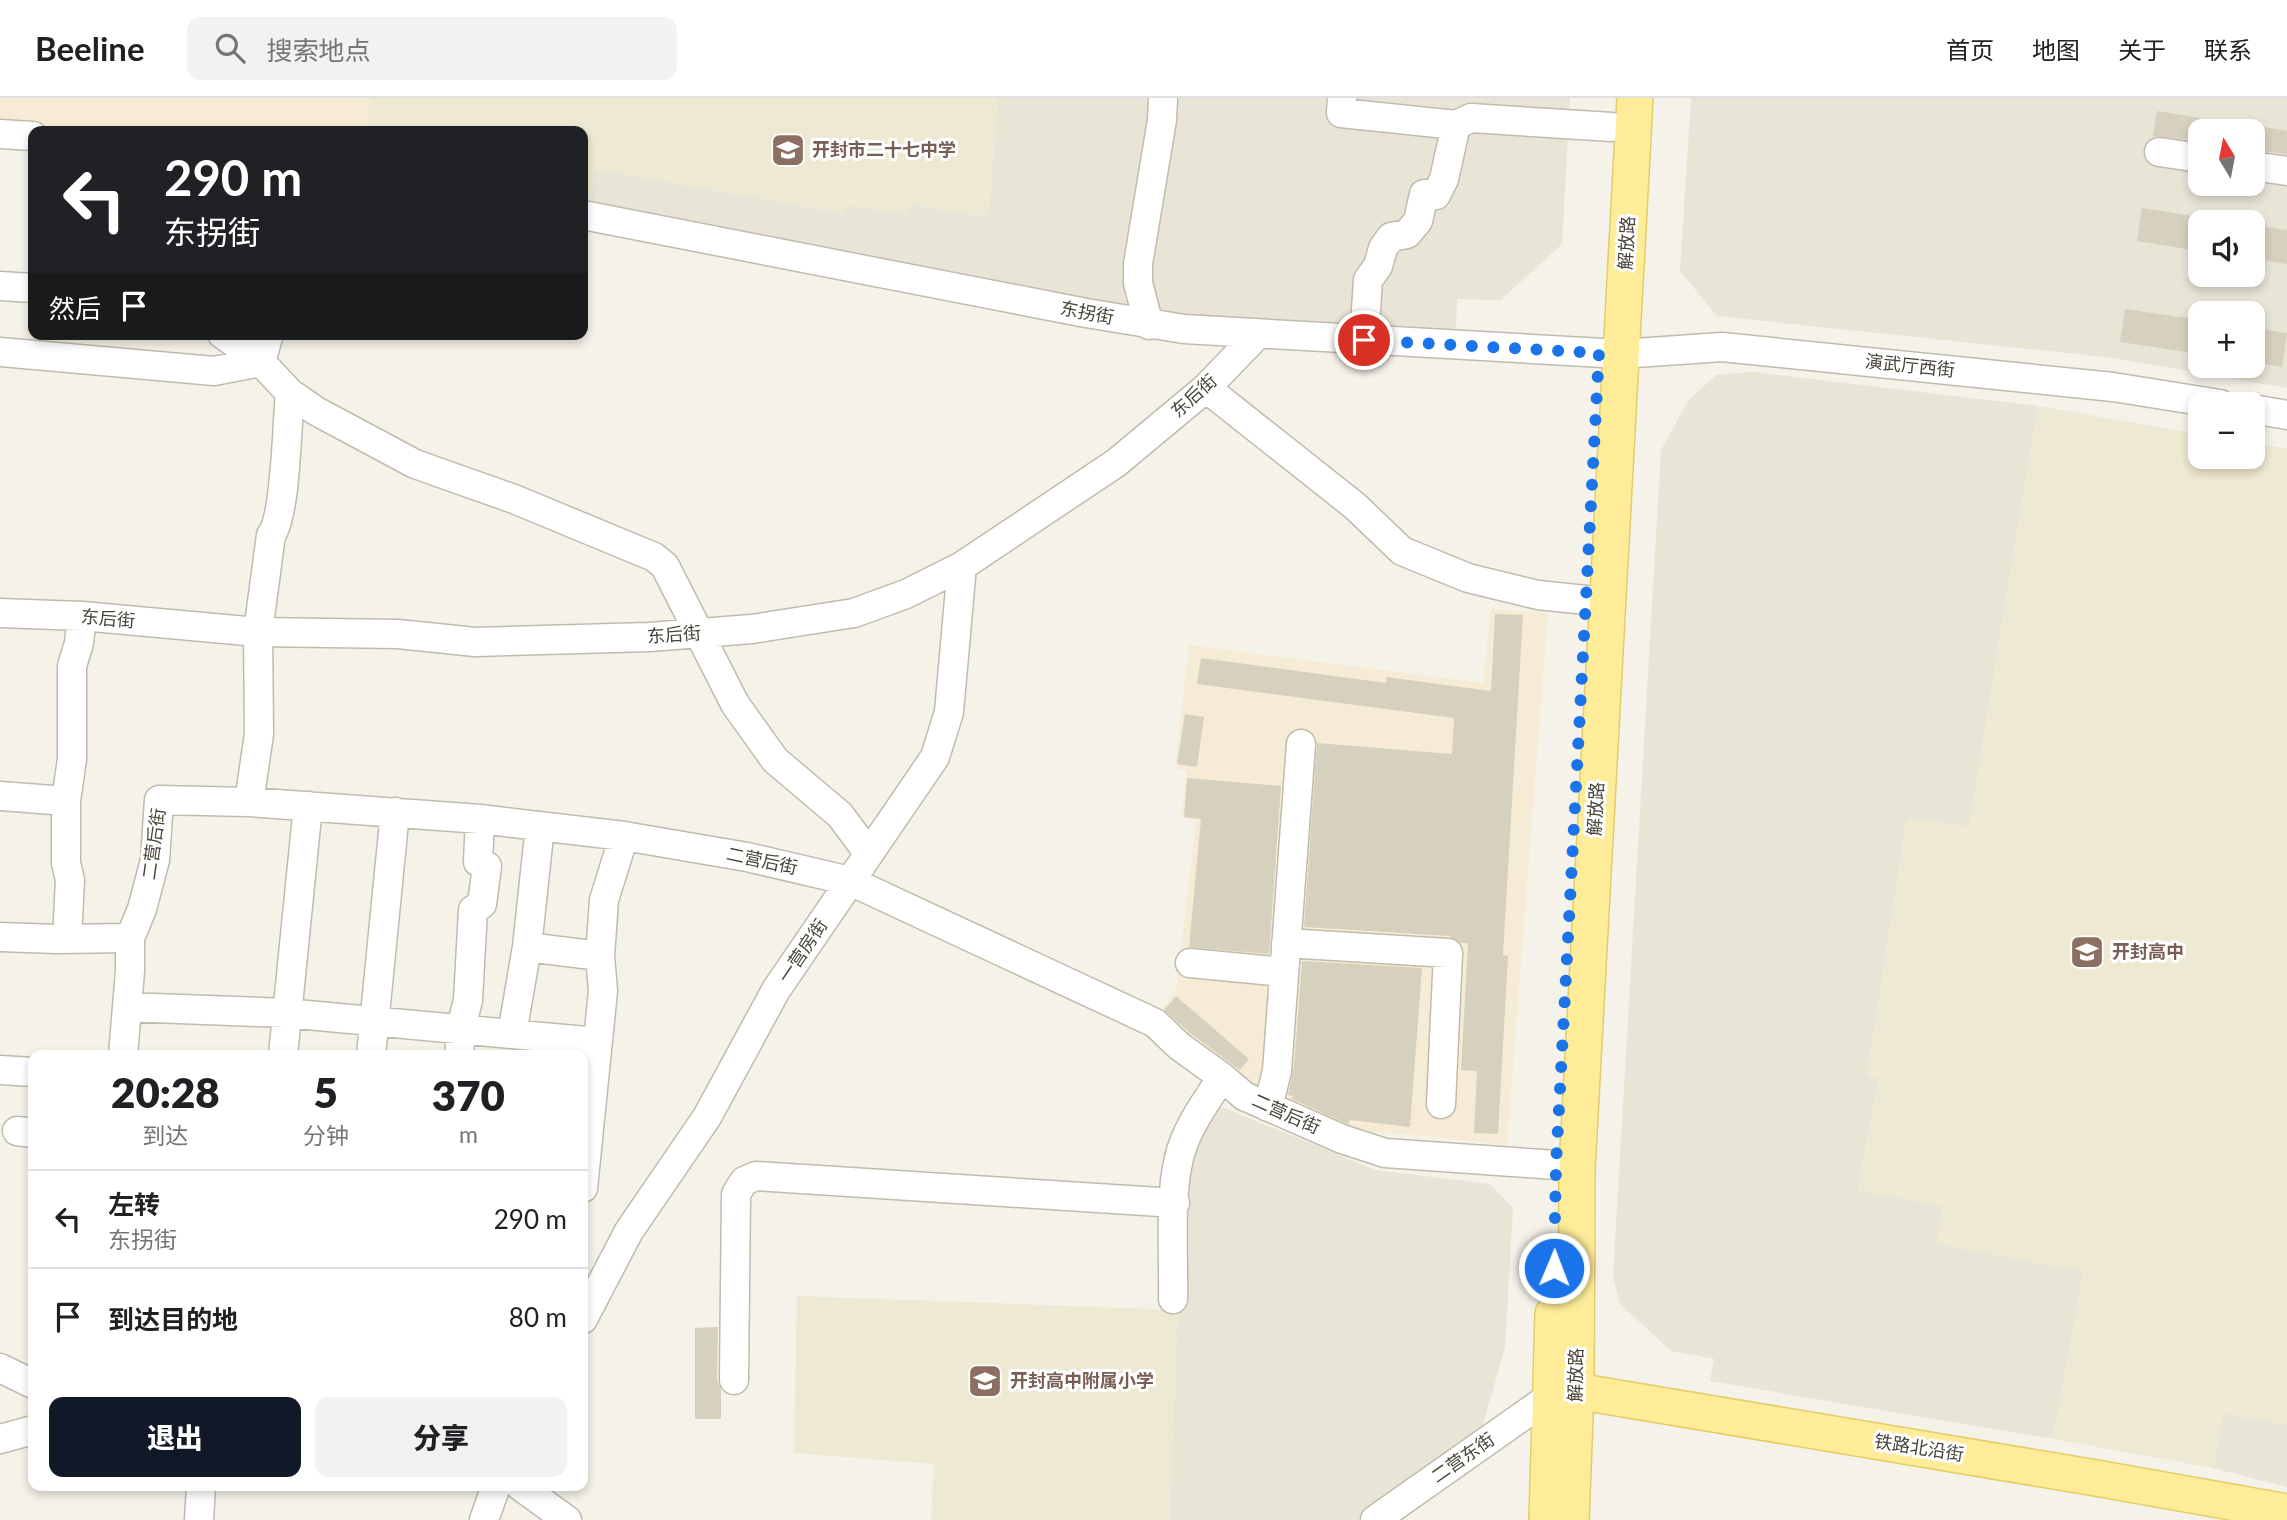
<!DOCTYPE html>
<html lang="zh">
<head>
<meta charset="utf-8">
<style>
  body { margin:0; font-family:Lato,"Noto Sans SC",sans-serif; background:#f2f2f2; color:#202124; height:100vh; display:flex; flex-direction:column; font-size:26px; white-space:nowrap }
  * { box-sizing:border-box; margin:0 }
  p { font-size:23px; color:#757577 }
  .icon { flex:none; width:38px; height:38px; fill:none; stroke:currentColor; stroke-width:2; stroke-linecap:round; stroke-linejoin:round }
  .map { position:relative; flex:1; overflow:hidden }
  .drawer { position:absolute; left:28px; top:952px; width:560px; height:441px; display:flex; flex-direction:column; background:#fff; border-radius:14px; box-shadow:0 4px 10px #0003 }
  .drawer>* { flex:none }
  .top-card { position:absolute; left:28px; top:28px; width:560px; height:214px; border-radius:14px; box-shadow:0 4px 10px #0003; background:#202124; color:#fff; overflow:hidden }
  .needle { width:46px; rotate:350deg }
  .buttons { position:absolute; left:2188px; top:21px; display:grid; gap:14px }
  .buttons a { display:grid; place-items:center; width:77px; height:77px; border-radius:14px; background:#fff; box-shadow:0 4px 10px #0003; font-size:35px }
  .pin { position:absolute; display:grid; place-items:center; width:60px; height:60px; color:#fff; margin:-30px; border:4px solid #fff; border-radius:50%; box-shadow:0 2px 7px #0007 }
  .me { position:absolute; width:77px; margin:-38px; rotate:1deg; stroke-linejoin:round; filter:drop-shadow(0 0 5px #0008) }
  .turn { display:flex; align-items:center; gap:24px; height:147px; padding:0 21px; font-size:32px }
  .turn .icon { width:91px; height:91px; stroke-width:2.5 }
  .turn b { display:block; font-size:49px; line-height:60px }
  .then { display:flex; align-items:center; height:66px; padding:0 21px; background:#0003; gap:14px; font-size:26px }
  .eta { display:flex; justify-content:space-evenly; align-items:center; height:119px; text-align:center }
  .eta b { font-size:42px; font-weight:800; line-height:49px }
  .action { display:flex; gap:14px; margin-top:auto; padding:14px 21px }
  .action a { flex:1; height:80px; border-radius:14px; background:#111827; color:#fff; font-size:28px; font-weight:800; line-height:80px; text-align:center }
  .action a+a { background:#f2f2f2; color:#202124 }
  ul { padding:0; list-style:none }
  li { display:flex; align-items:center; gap:21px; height:98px; padding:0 21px; border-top:2px solid #e0e0e0 }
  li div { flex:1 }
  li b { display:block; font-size:26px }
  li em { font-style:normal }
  header { display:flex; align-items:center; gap:42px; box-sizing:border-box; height:98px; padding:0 35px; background:#fff; border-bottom:2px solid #e0e0e0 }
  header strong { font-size:33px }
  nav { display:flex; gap:38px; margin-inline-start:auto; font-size:24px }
  .search { width:490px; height:63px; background:#f2f2f2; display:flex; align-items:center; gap:18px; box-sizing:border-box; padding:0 24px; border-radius:14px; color:#757577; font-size:26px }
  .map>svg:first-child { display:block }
  .residential { fill:#e8e5d7; fill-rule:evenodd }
  .commercial { fill:#f6ecd5 }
  .education { fill:#ede9d3 }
  .building { fill:#d6d0be }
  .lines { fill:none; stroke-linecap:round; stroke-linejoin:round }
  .minor-casing { stroke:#c0bbac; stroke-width:31 }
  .major-casing { stroke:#e4cd68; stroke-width:38 }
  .minor { stroke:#fff; stroke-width:28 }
  .major { stroke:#feec99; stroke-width:35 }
  .route { stroke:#1a73e8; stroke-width:12; stroke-dasharray:0 21.6 }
  .labels { text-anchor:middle; stroke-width:6; stroke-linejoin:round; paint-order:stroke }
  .education-label { font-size:18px; font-weight:bold; fill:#785e54; stroke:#fff; text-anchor:start }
  .street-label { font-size:18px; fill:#484437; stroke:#fff }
</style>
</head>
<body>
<header>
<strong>Beeline</strong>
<div class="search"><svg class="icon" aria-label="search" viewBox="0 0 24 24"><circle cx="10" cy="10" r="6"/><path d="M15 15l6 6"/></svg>搜索地点</div>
<nav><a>首页</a><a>地图</a><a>关于</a><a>联系</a></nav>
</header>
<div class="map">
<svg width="2287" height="1422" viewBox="0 0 2287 1422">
  <rect width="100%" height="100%" fill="#f4f2e9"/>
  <path class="residential" d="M998 0H1570L1562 146 1501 202 1457 201 1456 235 1170 225 590 106 595 71 842 115 844 107 907 116 908 106 988 119Z
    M1691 0H2287V290L2114 260 1717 218 1680 173ZM2200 33H2252V86H2200ZM2200 124H2252V177H2200ZM2200 215H2252V268H2200Z
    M1752 274 2038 308 1969 729 1907 720 1867 978 1879 980 1858 1092 1943 1108 1937 1146 2084 1173 2053 1341 1710 1283 1714 1261 1671 1253 1620 1206 1613 1179 1661 352 1688 303 1716 277Z
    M1212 1005 1375 1072 1490 1086 1513 1110 1505 1250 1480 1336 1358 1422H1169L1184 1064Z
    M2223 1315 2287 1327V1389L2213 1370Z"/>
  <path class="commercial" d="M0 0H370L366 33H69L0 29Z
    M1491 511 1548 515 1507 1047 1393 1035 1345 1033 1247 992 1157 916 1176 892 1196 722 1181 720 1187 673 1175 671 1189 547 1483 585Z"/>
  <path class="education" d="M370 0H998L988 119 909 106 907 117 845 107 843 115 596 71 589 106 583 105V33H366Z
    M2038 308 2200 336V359H2252V345L2287 351V1327L2223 1315 2213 1370 2053 1341 2084 1173 1936 1146 1943 1108 1858 1093 1879 981 1867 978 1907 720 1969 729Z
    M797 1198 1178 1212 1169 1422H931L934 1366 794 1355Z"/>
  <path class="building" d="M2157 13 2200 20V43L2153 38Z
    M2252 27 2287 33V56L2252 52Z
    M2142 110 2200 119V153L2137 143Z
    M2252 127 2287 132V166L2252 161Z
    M2125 211 2200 222V256L2120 244Z
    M2252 230 2287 235 2282 269 2252 264Z
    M1495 516 1523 517 1503 857 1508 858 1498 1036 1474 1035 1477 973 1461 972 1468 845H1460L1449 838 1304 829 1317 645 1452 656 1454 620 1197 586 1201 560 1386 585V579L1491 593Z
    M1185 616 1204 619 1197 669 1177 666Z
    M1187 680 1281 688 1269 856 1189 849 1201 721 1184 719Z
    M1302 863 1422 870 1410 1029 1350 1022 1348 1026 1292 1001 1293 998 1288 997 1294 969Z
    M1176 898 1249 961 1240 972 1190 935 1164 912Z
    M718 1229 717 1282 721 1292V1321H695V1230Z"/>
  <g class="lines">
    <g class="minor-casing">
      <path id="minor" d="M1342 0 1341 15 1456 27 1471 20 1611 29
        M0 36 33 38
        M2159 54 2200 60
        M2252 68 2287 73
        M583 117 1086 215 1184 231 1621 256 1722 249 2113 289 2220 306
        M0 188 33 190
        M1149 227 1138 185V166L1162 22 1163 0
        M222 236 261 264 290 295 316 313 415 366 514 401 654 459 665 468 735 606 775 662 840 717 869 756
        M1364 242 1368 182 1378 168 1383 150 1391 139 1407 136 1418 123 1424 96 1436 97 1444 81 1456 27
        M0 254 214 273 261 264 269 236
        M1206 290 1355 408 1402 453 1468 480 1538 497 1586 502
        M2252 311 2287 317
        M0 515 82 518 258 534 398 536 475 544 649 539 752 531 854 515 906 496 962 468 1116 365 1206 290 1257 237
        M0 698 66 703
        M249 704 259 636 258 534 271 437C286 419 287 323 290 295
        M0 839 56 841 130 840
        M67 841 70 782 66 765V703L72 661V568L79 545 82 518
        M1286 845 1448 855 1441 1006
        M527 849 600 858
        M1190 865 1284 874
        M127 909 286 915 597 944
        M512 936 527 849 540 728
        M123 957 130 873V840L142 811 155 762 159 702 249 704 480 721 624 738 747 759 850 783 1155 925 1179 948 1222 979 1244 998 1342 1041 1385 1055 1556 1067
        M283 957 308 708
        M371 957 395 714
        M459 957 461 930 468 902 473 812 482 806 487 768 478 764 480 721
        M0 972 33 974
        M1268 1009 1277 973 1301 646
        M17 1033 33 1035
        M583 1090 603 893 600 858 604 802 624 738
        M1173 1201C1174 1158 1169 1101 1179 1060 1186 1030 1206 1004 1222 979
        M583 1221 629 1133 707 1019 776 892 935 659 949 614 962 468
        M0 1270 33 1286
        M734 1282 736 1096 744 1083 756 1078 1175 1105
        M0 1341 33 1332
        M520 1388 567 1422
        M199 1422 201 1388
        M484 1422 496 1388
        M1375 1422 1551 1298"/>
    </g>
    <g class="major-casing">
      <path id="major" d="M1554 1297 1576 1293 2096 1380 2287 1414
        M1547 1422 1553 1216
        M1571 1422 1576 1293 1577 1071 1635 0"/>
    </g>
    <use href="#minor" class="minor"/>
    <use href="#major" class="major"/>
  </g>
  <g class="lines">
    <path class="route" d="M1364 242 1599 255 1556 1067 1554 1170"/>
  </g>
  <defs>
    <g id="school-square" transform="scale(1.75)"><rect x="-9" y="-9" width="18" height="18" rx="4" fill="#8d6e63" stroke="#fff"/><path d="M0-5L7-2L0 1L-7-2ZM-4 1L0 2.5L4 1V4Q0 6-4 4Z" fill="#fff"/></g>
  </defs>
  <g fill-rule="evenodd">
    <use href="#school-square" x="788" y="52"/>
    <use href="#school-square" x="2087" y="854"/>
    <use href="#school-square" x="985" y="1283"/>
  </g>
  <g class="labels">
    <g class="education-label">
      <text x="812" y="58">开封市二十七中学</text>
      <text x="2112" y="860">开封高中</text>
      <text x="1010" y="1289">开封高中附属小学</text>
    </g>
    <g class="street-label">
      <text transform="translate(1627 145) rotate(-87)" y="6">解放路</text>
      <text transform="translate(1087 215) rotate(11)" y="6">东拐街</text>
      <text transform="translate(1910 268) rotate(6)" y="6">演武厅西街</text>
      <text transform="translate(1194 298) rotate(-42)" y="6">东后街</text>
      <text transform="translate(108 521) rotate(5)" y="6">东后街</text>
      <text transform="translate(674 537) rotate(-4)" y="6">东后街</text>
      <text transform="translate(1596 711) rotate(-87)" y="6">解放路</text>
      <text transform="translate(154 746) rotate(-82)" y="6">二营后街</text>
      <text transform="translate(762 763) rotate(12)" y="6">二营后街</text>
      <text transform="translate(803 853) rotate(-56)" y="6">一营房街</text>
      <text transform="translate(1286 1016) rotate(24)" y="6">二营后街</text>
      <text transform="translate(1576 1277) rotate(-89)" y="6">解放路</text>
      <text transform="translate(1919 1350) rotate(9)" y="6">铁路北沿街</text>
      <text transform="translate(1463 1360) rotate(-35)" y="6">二营东街</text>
    </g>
  </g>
</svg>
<div class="buttons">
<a><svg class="needle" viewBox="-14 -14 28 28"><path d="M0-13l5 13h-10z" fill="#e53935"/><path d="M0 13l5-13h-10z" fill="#757577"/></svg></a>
<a><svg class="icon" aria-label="sound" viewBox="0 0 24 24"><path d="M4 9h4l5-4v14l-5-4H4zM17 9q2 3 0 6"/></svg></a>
<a>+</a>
<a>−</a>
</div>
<div class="pin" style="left:1364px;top:242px;background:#d93025"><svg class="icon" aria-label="arrive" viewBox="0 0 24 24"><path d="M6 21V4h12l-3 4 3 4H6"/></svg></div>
<svg class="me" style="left:1554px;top:1170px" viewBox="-20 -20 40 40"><circle r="17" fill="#1a73e8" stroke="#fff" stroke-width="3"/><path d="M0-11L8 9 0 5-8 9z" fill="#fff"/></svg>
<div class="top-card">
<div class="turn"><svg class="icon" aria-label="left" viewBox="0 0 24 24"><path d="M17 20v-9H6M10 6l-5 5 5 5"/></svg><div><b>290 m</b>东拐街</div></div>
<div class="then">然后<svg class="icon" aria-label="arrive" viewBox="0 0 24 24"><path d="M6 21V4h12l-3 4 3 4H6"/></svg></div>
</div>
<section class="drawer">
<div class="eta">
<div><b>20:28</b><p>到达</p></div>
<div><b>5</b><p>分钟</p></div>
<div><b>370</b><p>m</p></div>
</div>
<ul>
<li><svg class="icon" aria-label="left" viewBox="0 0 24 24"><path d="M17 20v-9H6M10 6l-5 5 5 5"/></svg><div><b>左转</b><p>东拐街</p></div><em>290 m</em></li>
<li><svg class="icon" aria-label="arrive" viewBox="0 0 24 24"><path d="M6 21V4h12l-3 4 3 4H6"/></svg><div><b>到达目的地</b></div><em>80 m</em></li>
</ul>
<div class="action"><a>退出</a><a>分享</a></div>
</section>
</div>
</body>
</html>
